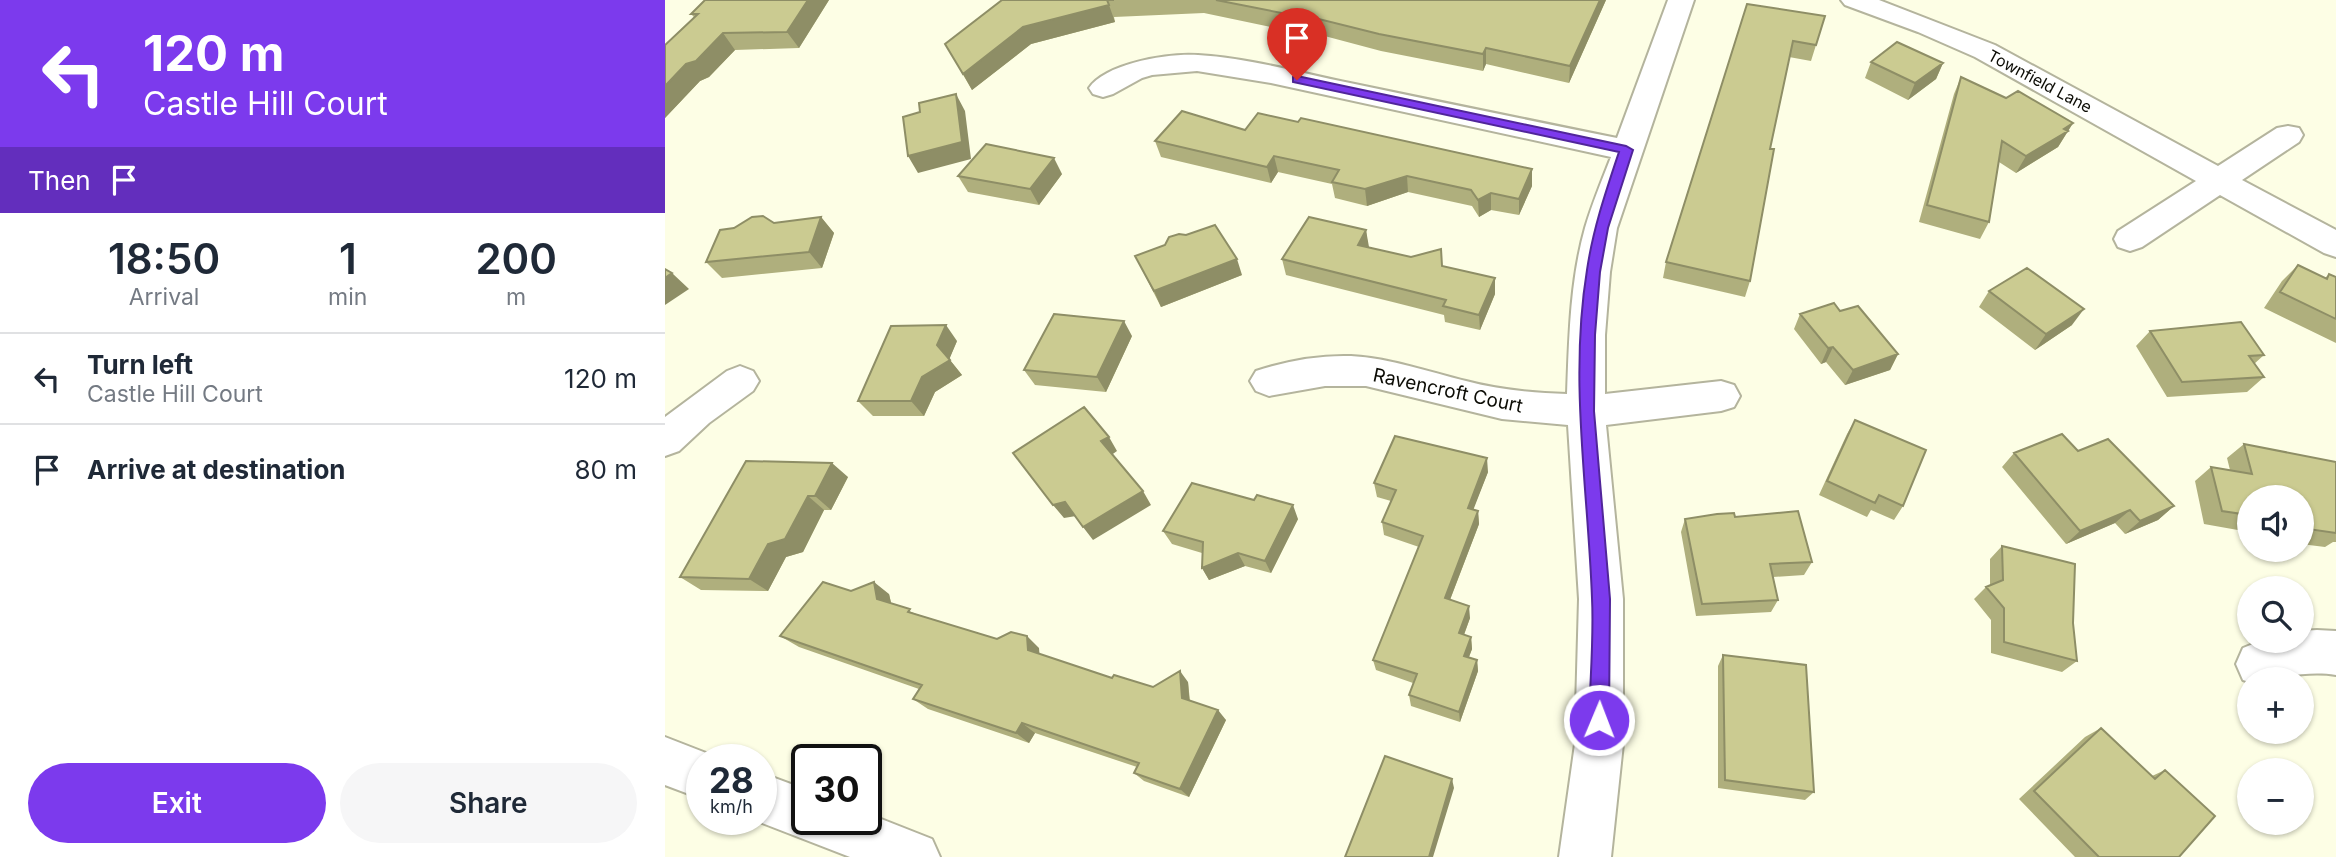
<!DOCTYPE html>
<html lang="en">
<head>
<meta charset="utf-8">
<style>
  body { margin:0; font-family:Inter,sans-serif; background:#f6f6f7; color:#1f2937; height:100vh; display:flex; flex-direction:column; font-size:26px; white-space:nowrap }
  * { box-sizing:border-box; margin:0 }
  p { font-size:23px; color:#747a83 }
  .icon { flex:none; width:38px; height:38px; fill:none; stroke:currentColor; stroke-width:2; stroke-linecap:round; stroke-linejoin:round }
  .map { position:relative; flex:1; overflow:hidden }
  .drawer { display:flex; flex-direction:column; background:#fff; width:665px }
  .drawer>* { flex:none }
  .hud { background:#7c3aed; color:#fff; overflow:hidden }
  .controls { position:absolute; left:1572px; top:485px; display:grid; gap:14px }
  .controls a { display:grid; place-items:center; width:77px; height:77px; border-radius:50%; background:#fff; box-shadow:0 2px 5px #0004; font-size:35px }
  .speed { position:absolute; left:21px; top:744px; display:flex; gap:14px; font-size:35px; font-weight:700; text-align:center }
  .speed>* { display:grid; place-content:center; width:91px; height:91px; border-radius:50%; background:#fff; box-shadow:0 2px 5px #0004; line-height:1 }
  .speed small { font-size:18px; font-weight:400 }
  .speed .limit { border:4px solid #111; border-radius:10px; background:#fff; color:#111 }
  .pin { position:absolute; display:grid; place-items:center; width:60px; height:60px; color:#fff; margin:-72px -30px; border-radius:50% 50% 50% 0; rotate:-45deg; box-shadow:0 0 7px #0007 }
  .pin .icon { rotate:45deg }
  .me { position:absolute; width:77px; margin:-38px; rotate:1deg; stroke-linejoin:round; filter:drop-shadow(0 0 5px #0008) }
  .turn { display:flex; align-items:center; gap:24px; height:147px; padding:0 28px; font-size:32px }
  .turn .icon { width:91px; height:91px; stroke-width:2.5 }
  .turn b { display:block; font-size:49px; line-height:60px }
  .then { display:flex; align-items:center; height:66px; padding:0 28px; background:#0003; gap:14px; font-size:26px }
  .eta { display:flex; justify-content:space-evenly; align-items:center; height:119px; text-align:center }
  .eta b { font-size:42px; font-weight:600; line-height:49px }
  .button { display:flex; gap:14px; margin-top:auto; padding:14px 28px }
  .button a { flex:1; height:80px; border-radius:42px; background:#7c3aed; color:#fff; font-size:28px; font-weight:600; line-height:80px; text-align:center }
  .button a+a { background:#f6f6f7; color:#1f2937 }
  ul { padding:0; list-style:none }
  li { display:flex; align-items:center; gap:21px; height:91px; padding:0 28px; border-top:2px solid #e0e1e3 }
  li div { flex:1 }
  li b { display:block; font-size:26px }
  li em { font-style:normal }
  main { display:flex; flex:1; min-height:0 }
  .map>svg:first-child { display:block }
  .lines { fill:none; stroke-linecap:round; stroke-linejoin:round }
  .minor-casing { stroke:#b4b49d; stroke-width:4 }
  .minor { fill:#fff; fill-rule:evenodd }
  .wall { fill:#afaf7d }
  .shaded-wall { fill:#8e8e66 }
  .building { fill:#cbcb91; stroke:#8e8e66; stroke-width:2 }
  .route { fill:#7c3aed; stroke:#51269a; stroke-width:2 }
  .labels { text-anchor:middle; stroke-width:6; stroke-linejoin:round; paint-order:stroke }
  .far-street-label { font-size:16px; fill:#0c0c05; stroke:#fff }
  .street-label { font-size:19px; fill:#0c0c05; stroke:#fff }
</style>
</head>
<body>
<main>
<section class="drawer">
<div class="hud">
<div class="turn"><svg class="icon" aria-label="left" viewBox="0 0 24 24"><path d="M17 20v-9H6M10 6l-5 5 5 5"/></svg><div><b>120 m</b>Castle Hill Court</div></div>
<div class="then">Then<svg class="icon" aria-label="arrive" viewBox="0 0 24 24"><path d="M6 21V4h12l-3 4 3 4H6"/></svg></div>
</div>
<div class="eta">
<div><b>18:50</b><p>Arrival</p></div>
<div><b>1</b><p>min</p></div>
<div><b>200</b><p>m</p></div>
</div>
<ul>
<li><svg class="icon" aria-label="left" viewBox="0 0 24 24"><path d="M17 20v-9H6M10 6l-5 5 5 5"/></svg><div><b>Turn left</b><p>Castle Hill Court</p></div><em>120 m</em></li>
<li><svg class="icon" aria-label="arrive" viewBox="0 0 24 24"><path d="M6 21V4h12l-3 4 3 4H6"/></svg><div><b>Arrive at destination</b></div><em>80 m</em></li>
</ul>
<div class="button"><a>Exit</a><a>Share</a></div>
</section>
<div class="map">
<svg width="1671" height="857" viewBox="0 0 1671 857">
  <rect width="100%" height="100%" fill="#fdfee5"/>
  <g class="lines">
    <g class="minor-casing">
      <path id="minor" d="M1003 0H1029L952 228 945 272 940 335V394L1056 381 1069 385 1075 396 1069 407 1056 411 941 425 958 599V744L946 857H894L910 744 914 599 903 425 837 419 701 386H660L604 396 591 391 585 381 591 371C621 361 654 355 686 356 725 358 764 372 801 381 835 390 868 393 902 394 904 339 905 281 920 228 927 204 937 180 946 157L606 83 532 71 487 75 477 78 448 94 438 97 428 94 424 88C441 63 504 53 533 55 584 58 636 73 685 83 774 102 863 120 952 138Z
        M1176 0H1214L1330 45 1553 166 1612 128 1623 126 1634 128 1638 135 1634 142 1577 180 1671 230V257L1659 253 1555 195 1477 247 1465 251 1453 247 1449 239 1453 231 1531 181 1310 57 1253 32 1180 5Z
        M75 366 88 371 94 381 88 391 44 423 14 451 0 456V417L62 371Z
        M1652 630 1671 631V675C1642 670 1613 679 1584 679V682L1578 680 1571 664 1578 648 1598 640H1636V631Z
        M0 737 54 758 37 760V799L0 785Z
        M96 773 142 790V819H201V813L267 839 275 857H185L87 819H96Z"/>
    </g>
    <use href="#minor" class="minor"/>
  </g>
  <path class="wall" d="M164 0 134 48 70 50 44 77 35 81 0 118V45L29 17 26 14Z
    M337 0H941L904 83 821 64 818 71 716 51 637 30 635 33 539 13 449 17 450 22 366 44 307 90 280 44Z
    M1082 4 1160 16 1146 61 1124 57 1105 149 1085 281 1080 297 998 278 1001 262Z
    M1206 62 1278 63 1271 79 1243 100 1200 78Z
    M1296 77 1341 98 1408 123 1393 147 1351 173 1334 162 1324 222 1315 239 1254 222 1289 94Z
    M633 122 867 169V186L854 215 826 210 814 217 807 206 743 192 702 206 670 198 667 184 613 172 606 183 496 157 490 141Z
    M397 174 374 205 303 192 293 176Z
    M156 217 169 233 157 268 57 278 41 262Z
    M701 230 703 247 777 266 830 278V294L815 330 780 322 779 315 621 275 617 259Z
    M470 256 577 275 496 307Z
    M1633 265 1660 278 1664 274 1671 277V343L1599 308 1617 281Z
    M1324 291 1407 325 1370 350 1314 307Z
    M1175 311 1233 354 1225 370 1180 385 1161 362 1156 364 1129 329 1135 314Z
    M1485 331 1599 355 1589 364 1599 377 1582 392 1502 397 1471 346Z
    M467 336 441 392 370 385 359 370Z
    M292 341 284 359 297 375 270 392 259 416H208L193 401Z
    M1190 420 1238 506 1229 520 1206 510 1202 517 1154 495 1182 434Z
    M1579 444 1671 462V542H1668L1660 547 1636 544V497H1584V532L1539 524 1530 481 1546 467 1565 470 1562 458Z
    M1413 451 1509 506 1493 520 1460 534 1450 523 1401 544 1337 467 1349 453Z
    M81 461 183 477 166 510H159L138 552 121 557 103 591 36 590 15 577Z
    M823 472 808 509 813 511 814 524 785 600 805 618 799 635 806 637 807 649 804 657 812 660 813 671 795 722 746 706 744 695 748 683 711 670 708 660 754 547 719 535 717 522 726 501 712 497 709 483Z
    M1070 517 1147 562 1139 575 1108 577 1113 600 1106 612 1031 616 1016 532 1020 519Z
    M633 519 606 573 580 566 544 580 537 568V553L507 544 498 531Z
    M1337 546 1408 623 1412 661 1397 672 1326 653V620L1309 599 1321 587 1325 585V559Z
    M186 591 224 594 226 603 251 614 332 639 374 648V654L447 678 488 687 523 682 525 701 561 720 524 797 479 781 469 773 472 767 370 733 364 743 263 709 248 699 254 689 134 647 115 636Z
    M1058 655 1149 792 1140 800 1053 788V666Z
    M1436 728 1487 776 1500 770 1514 857H1410L1354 799 1420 737Z"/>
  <path class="shaded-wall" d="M143 0H164L134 48 122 32Z
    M935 0H941L904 83 905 66Z
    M444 5 450 22 366 44 307 90 298 74 358 27Z
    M634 14 637 30 635 33 632 16Z
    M58 33 70 50 44 77 35 81 0 118V86L21 64Z
    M821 48V64L818 71V54Z
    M1278 63 1271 79 1243 100 1250 83Z
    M291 94 300 111 306 159 253 173 243 156Z
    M1408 123 1393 147 1351 173 1361 156Z
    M609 156 613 172 606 183 602 167Z
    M389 158 397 174 374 205 365 189Z
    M867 169V186L854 215V199Z
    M742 176 743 192 702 206 700 189Z
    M826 193V210L814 217 813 200Z
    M156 217 169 233 157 268 144 252Z
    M701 230 704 247 696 261 693 245Z
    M572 259 577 275 496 307 489 291Z
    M7 273 24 289 0 305V278Z
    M830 278V294L815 330 814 315Z
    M1419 309 1407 325 1370 350 1381 334Z
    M459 321 467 336 441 392 432 377Z
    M281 325 292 341 284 360 272 345Z
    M1168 347 1161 362 1156 364 1163 348Z
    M1233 354 1225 370 1180 385 1188 370Z
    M285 360 297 375 270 392 259 416 246 401 257 377Z
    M444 437 452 451 445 456 436 441Z
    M822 458 823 472 804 521 803 508Z
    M167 463 183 477 166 510 150 496Z
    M478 491 486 505 428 540 418 527Z
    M143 496 159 510 138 552 121 557 103 591 84 579 103 544Z
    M400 502 411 516 399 518 388 505Z
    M628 505 633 519 606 573 600 561Z
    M1509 506 1493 520 1460 534 1475 521Z
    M1465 510 1450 523 1401 544 1415 531Z
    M813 511 814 524 781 610 780 598Z
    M573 553 580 566 544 580 537 568Z
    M209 582 224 594 228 611 212 599Z
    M804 606 805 618 795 645 794 633Z
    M362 636 374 648 375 661 363 650Z
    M806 637 807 649 800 667 799 656Z
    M812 660 813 671 795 722 794 712Z
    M515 671 523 682 525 708 517 698Z
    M553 710 561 720 524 797 515 789Z
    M357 723 370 733 364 743 351 733Z
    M787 779 789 788 768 857H764Z"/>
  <path class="building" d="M40 0H143L122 32 58 33 31 61 21 64 0 86V45L33 14H26Z
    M337 0H449H442L444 5 358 27 298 74 280 44Z
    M551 0H935L905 66 821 48 818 54 714 34 634 14 632 16Z
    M1082 4 1160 16 1151 45 1128 41 1105 149H1109L1085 281 1001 262Z
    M1232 42 1278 63 1250 83 1206 62Z
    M1296 77 1341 98 1353 91 1408 123 1399 129 1403 131 1361 156 1337 141 1324 222 1262 205Z
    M291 94 297 142 243 156 238 117 255 112 254 103Z
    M517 111 580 130 593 113 633 122 636 118 867 169 854 199 826 193 813 200 806 190 742 176 700 189 667 182 674 170 609 156 602 167 490 141Z
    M321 144 389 158 365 189 293 176Z
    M98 216 109 223 156 217 144 252 41 262 55 230 69 228 87 217Z
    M644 217 701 230 693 245 746 257 776 249 777 266 830 278 814 315 778 306 781 300 617 259Z
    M550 225 572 259 489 291 470 256 500 245 504 237 514 234 521 235Z
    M1633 265 1662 279 1664 274 1671 277V319L1615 292Z
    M1362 268 1419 309 1381 334 1324 291Z
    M0 269 7 273 0 278Z
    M1169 303 1175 311 1193 306 1233 354 1188 370 1168 347 1163 348 1135 314Z
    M389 314 459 321 432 377 359 370Z
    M1576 322 1599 355 1584 356 1599 377 1517 382 1485 331Z
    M281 325 272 345 285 360 257 377 246 401H193L226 326Z
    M419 407 444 437 436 441 478 491 418 527 400 502 388 505 348 453Z
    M1190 420 1261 450 1238 506 1214 495 1210 503 1162 481Z
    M1397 434 1413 451 1443 439 1509 506 1475 521 1465 510 1415 531 1349 453Z
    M730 436 822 458 803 508 813 511 780 598 804 606 794 633 806 637 799 656 812 660 794 712 744 695 752 674 708 660 758 536 717 522 731 490 709 483Z
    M1579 444 1671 462V533L1636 528V497H1584V515L1557 511 1546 467 1587 474Z
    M81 461 167 463 150 496H143L120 539 103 544 84 579 15 577Z
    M527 483 589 500 592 495 628 505 600 561 573 553 537 568 538 542 498 531Z
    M1133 511 1147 562 1105 564 1113 600 1037 604 1020 519 1052 514 1069 513 1070 517Z
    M1337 546 1410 564 1408 623 1412 661 1339 642V608L1321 587 1338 580Z
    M158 582 186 591 209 582 212 599 245 609 243 612 332 639 346 632 362 636 363 650 447 678 449 675 488 687 515 671 517 698 553 710 515 789 469 773 474 763 357 723 351 733 248 699 257 685 115 636Z
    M1058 655 1141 665 1149 792 1060 780Z
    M1436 728 1490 779 1500 770 1550 816 1514 857H1434L1369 791Z
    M720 756 787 779 764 857H680Z"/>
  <path class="route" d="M632 76 961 146 968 150 943 228 935 272 930 335 929 411 945 599 944 720 941 727 934 730 927 727 924 720C925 680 929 639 927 598 923 488 904 380 922 270 928 229 941 191 954 152L628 82V77Z"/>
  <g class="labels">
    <g class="far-street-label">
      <text transform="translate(1375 81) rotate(28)" y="6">Townfield Lane</text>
    </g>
    <g class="street-label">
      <text transform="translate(783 390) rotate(12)" y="7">Ravencroft Court</text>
    </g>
  </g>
</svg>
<div class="controls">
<a><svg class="icon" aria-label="sound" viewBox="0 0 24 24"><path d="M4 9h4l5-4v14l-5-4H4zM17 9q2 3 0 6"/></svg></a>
<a><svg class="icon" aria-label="search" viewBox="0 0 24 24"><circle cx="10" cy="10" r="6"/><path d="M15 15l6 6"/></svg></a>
<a>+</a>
<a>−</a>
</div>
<div class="speed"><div>28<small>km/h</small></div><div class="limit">30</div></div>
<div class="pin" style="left:632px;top:80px;background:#d93025"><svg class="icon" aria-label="arrive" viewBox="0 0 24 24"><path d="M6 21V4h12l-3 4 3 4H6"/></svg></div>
<svg class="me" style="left:934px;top:720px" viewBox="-20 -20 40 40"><circle r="17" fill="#7c3aed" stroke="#fff" stroke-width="3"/><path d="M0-11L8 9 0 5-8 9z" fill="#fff"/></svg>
</div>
</main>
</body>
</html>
